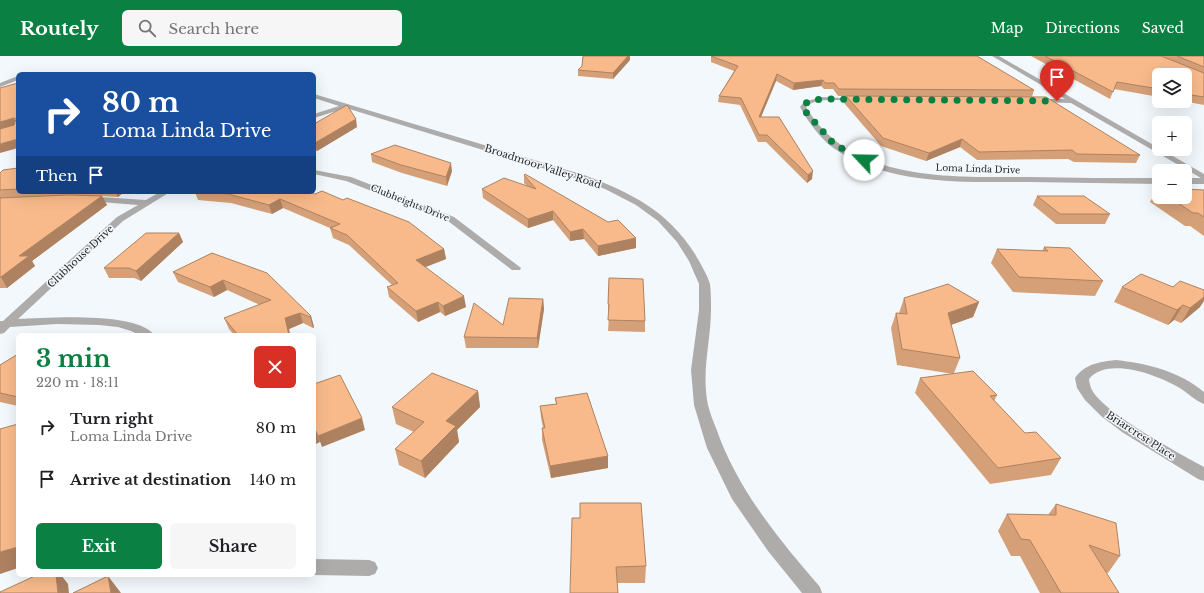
<!DOCTYPE html>
<html lang="en">
<head>
<meta charset="utf-8">
<style>
  body { margin:0; font-family:"Libre Baskerville",serif; background:#f6f6f6; color:#202124; height:100vh; display:flex; flex-direction:column; font-size:15px; white-space:nowrap }
  * { box-sizing:border-box; margin:0 }
  p { font-size:13px; color:#757577 }
  .icon { flex:none; width:22px; height:22px; fill:none; stroke:currentColor; stroke-width:2; stroke-linecap:round; stroke-linejoin:round }
  .map { position:relative; flex:1; overflow:hidden }
  .side { position:absolute; left:16px; top:277px; width:300px; height:244px; display:flex; flex-direction:column; background:#fff; border-radius:6px; box-shadow:0 4px 16px #0002 }
  .side>* { flex:none }
  .top-card { position:absolute; left:16px; top:16px; width:300px; height:122px; border-radius:6px; box-shadow:0 4px 16px #0002; background:#1a4fa0; color:#fff; overflow:hidden }
  .buttons { position:absolute; left:1152px; top:12px; display:grid; gap:8px }
  .buttons a { display:grid; place-items:center; width:40px; height:40px; border-radius:6px; background:#fff; box-shadow:0 4px 16px #0002; font-size:20px }
  .pin { position:absolute; display:grid; place-items:center; width:34px; height:34px; color:#fff; margin:-41px -17px; border-radius:50% 50% 50% 0; rotate:-45deg; box-shadow:0 0 4px #0007 }
  .pin .icon { rotate:45deg }
  .me { position:absolute; width:44px; margin:-22px; rotate:294deg; stroke-linejoin:round; filter:drop-shadow(0 0 3px #0008) }
  .turn { display:flex; align-items:center; gap:14px; height:84px; padding:0 20px; font-size:18px }
  .turn .icon { width:52px; height:52px; stroke-width:2.5 }
  .turn b { display:block; font-size:28px; line-height:34px }
  .then { display:flex; align-items:center; height:38px; padding:0 20px; background:#0003; gap:8px; font-size:15px }
  .round { display:grid; place-items:center; flex:none; width:42px; height:42px; border-radius:6px; background:#f6f6f6 }
  .headline { display:flex; align-items:center; justify-content:space-between; height:68px; padding:0 20px }
  h1 { font-size:24px; font-weight:700; line-height:30px; color:#0b8043 }
  .button { display:flex; gap:8px; margin-top:auto; padding:8px 20px }
  .button a { flex:1; height:46px; border-radius:6px; background:#0b8043; color:#fff; font-size:16px; font-weight:700; line-height:46px; text-align:center }
  .button a+a { background:#f6f6f6; color:#202124 }
  ul { padding:0; list-style:none }
  li { display:flex; align-items:center; gap:12px; height:52px; padding:0 20px }
  li div { flex:1 }
  li b { display:block; font-size:15px }
  li em { font-style:normal }
  header { display:flex; align-items:center; gap:24px; box-sizing:border-box; height:56px; padding:0 20px; background:#0b8043; color:#fff }
  header strong { font-size:19px }
  nav { display:flex; gap:22px; margin-inline-start:auto; font-size:14px }
  .search { width:280px; height:36px; background:#f6f6f6; display:flex; align-items:center; gap:10px; box-sizing:border-box; padding:0 14px; border-radius:6px; color:#757577; font-size:15px }
  .map>svg:first-child { display:block }
  .lines { fill:none; stroke-linecap:round; stroke-linejoin:round }
  .minor { fill:#aeabab; fill-rule:evenodd }
  .wall { fill:#d5a078 }
  .shaded-wall { fill:#ae8261 }
  .building { fill:#f8ba8b; stroke:#ae8261 }
  .route { stroke:#0b8043; stroke-width:7; stroke-dasharray:0 12.6 }
  .labels { text-anchor:middle; stroke-width:3; stroke-linejoin:round; paint-order:stroke }
  .far-street-label { font-size:9px; fill:#242628; stroke:#f3f8fd }
  .street-label { font-size:10px; fill:#242628; stroke:#f3f8fd }
</style>
</head>
<body>
<header>
<strong>Routely</strong>
<div class="search"><svg class="icon" aria-label="search" viewBox="0 0 24 24"><circle cx="10" cy="10" r="6"/><path d="M15 15l6 6"/></svg>Search here</div>
<nav><a>Map</a><a>Directions</a><a>Saved</a></nav>
</header>
<div class="map">
<svg width="1204" height="537" viewBox="0 0 1204 537">
  <rect width="100%" height="100%" fill="#f3f8fd"/>
  <g class="lines">
    <path class="minor" d="M992 0H999L1204 118V128H1185V122H1201L1071 47 1033 46V44L1035 43H1065Z
      M18 20V24L0 31V27Z
      M314 38 584 119C630 136 668 155 695 198 700 207 707 218 710 228 711 236 711 245 711 253 711 285 701 316 708 349 710 357 713 365 716 372 737 433 778 482 820 531L822 537H802L768 495 732 443 707 392 694 349 691 314 699 254V228L689 205 677 186 658 165 636 149 605 133 578 123 346 52 314 62V58L339 50 314 42Z
      M821 41 863 43V45L861 46C847 45 817 40 806 51 851 127 953 121 1029 121 1072 122 1116 122 1159 122V128C1116 127 1072 127 1029 126 966 126 886 130 832 91 821 83 806 63 800 51L804 46Z
      M314 114 351 121 454 161 521 212 520 214H512L448 165 346 125 314 118Z
      M160 136H170L123 165 18 263C46 262 137 255 154 279H139L131 275 118 271 99 269 57 268 10 271 4 277 0 278V265H3L117 161 138 149 88 145 84 142 85 140 146 144Z
      M1115 304C1146 307 1179 315 1204 336V348C1195 345 1187 336 1178 331 1158 319 1107 300 1089 323 1089 325 1090 329 1091 332 1101 356 1179 397 1204 411V425L1198 423 1122 376 1101 360 1085 344 1077 332 1075 322C1085 308 1099 306 1115 304Z
      M314 503 369 504 375 506 378 512 375 518 369 520 314 519Z"/>
  </g>
  <path class="wall" d="M583 0H630V4L613 23 578 20V14L582 10Z
    M711 0 1034 34 1032 41 1140 99 1136 107 1074 106 1068 103 977 104 960 91 926 105 881 90 844 47 846 40H838L833 33H824L821 30 793 34 776 25 761 61 812 123 807 127 766 86H758L740 49 718 46 719 40 734 15 711 6Z
    M1031 0H1204V49L1183 45H1185V19H1159V41L1114 33 1110 43Z
    M314 68 357 71 317 95H314Z
    M371 98 452 115 447 130 402 117 372 106Z
    M18 112V136H124L118 141 102 140 107 149 32 205 35 210 7 232H0V117Z
    M524 119 636 192 598 200 584 183 570 185 553 164 528 172 483 142 482 133 527 130 524 127Z
    M1157 133H1159V141H1185L1204 134V180L1190 170H1185L1150 146Z
    M195 136H307L444 193 446 203 425 211 466 251 445 260 440 256 418 266 389 241 387 231 392 229 349 189 333 182 330 172 283 152 272 158 231 147 198 144Z
    M1037 140 1110 158 1105 168H1056L1033 149Z
    M179 177 183 186 141 225 134 222H109L104 212Z
    M1044 191 1103 225 1095 240 1013 236 991 207 997 193 1042 195Z
    M212 197 311 260 314 271 313 272 303 267 289 273 290 279H234L229 273 224 262 260 249 227 234 214 241 178 226 173 216Z
    M609 222 645 265V276L608 275 609 258H608V248Z
    M1122 231 1200 251 1181 267 1174 264 1168 269 1114 246Z
    M904 242 979 246 973 261 951 269 960 302 954 317 997 339 994 345 1025 377 1061 402 1051 419 990 428 915 337 920 322 953 318 897 309 891 272 896 257H899Z
    M543 243 544 253 538 292H466L464 281 503 269Z
    M18 298V350L0 346V309Z
    M478 335 480 351 457 374 459 386 425 422 399 409 395 393 414 376 396 368 392 351Z
    M555 342 608 400V412L551 422 542 384V372H543L541 362 540 350 556 348Z
    M1056 448 1120 500 1108 517 1106 516 1119 537H1040L1020 500H1011L998 475 1007 458 1048 459Z
    M572 462 646 510 645 527H617Z"/>
  <path class="shaded-wall" d="M628 0H630V4L613 23V17Z
    M777 18 776 25 758 68 759 61Z
    M823 24 821 30 793 34 794 27Z
    M14 62 18 70 0 75V66Z
    M356 63 357 71 317 95 315 87Z
    M18 83V92L0 97V88Z
    M962 83 960 91 926 105 929 97Z
    M451 107 452 115 447 130 446 121Z
    M813 115 812 123 807 127 808 119Z
    M115 136H124L118 141Z
    M102 140 107 149 32 205 35 210 7 232 1 221 19 200Z
    M280 143 283 152 272 158 269 149Z
    M553 155V164L528 172V163Z
    M583 173 584 183 570 185V176Z
    M179 177 183 186 141 225 136 215Z
    M636 182V192L598 200V190Z
    M444 193 446 203 418 214 416 204Z
    M223 224 227 234 214 241 210 231Z
    M464 240 466 251 445 260 443 250Z
    M1204 241V245L1200 251 1181 267 1190 252Z
    M543 243 544 253 538 292 537 282Z
    M438 246 440 256 418 266 416 255Z
    M979 246 973 261 942 272 948 257Z
    M1183 249 1174 264 1168 269 1177 254Z
    M300 257 303 267 289 273 290 279H289L285 262Z
    M311 260 314 271 313 272 310 261Z
    M478 335 480 351 457 374 459 386 425 422 421 405 446 365Z
    M362 362 365 374 322 391 318 380Z
    M314 375H316L320 386 314 389Z
    M608 400V412L551 422 550 410Z
    M18 491V512L0 518V496Z
    M56 519H61L68 528 69 537H58Z
    M108 520 121 537H111Z"/>
  <path class="building" d="M583 0H628L613 17 578 14 582 10Z
    M711 0H977L1034 34 839 33 834 27H825L823 24 794 27 777 18 759 61H779L813 115 808 119 767 79H759L741 42 719 40 738 10Z
    M1045 0H1161L1204 17V41L1185 38V19H1159V33L1117 26 1113 36Z
    M1177 0H1204V11Z
    M18 27V83L0 88V73L14 69 16 63 14 62 0 66V32Z
    M846 40 1046 41 1140 99 1077 98 1072 94 979 96 962 83 929 97 883 82Z
    M347 49 356 63 315 87H314V68Z
    M395 89 451 107 446 121 401 109 371 98Z
    M18 112V133L0 134V117L3 114Z
    M525 118 608 166 618 164 636 182 598 190 583 173 570 176 553 155 528 163 482 133 504 122 536 133 524 119Z
    M1185 133 1204 134V161L1198 157H1193L1169 141H1185Z
    M322 135 343 144 347 142 409 166 444 193 416 204 464 240 443 250 438 246 416 255 387 231 398 227 347 179 330 172 340 168 280 143 269 149 228 138 206 136H307L315 138Z
    M68 139 102 140 19 200H29L1 221H0V142Z
    M1037 140H1084L1110 158H1060Z
    M146 177H179L136 215 129 212H104Z
    M1044 191 1070 192 1103 225 1019 221 997 193 1048 195Z
    M212 197 267 217 311 260 310 261 300 257 285 262 289 279H238L224 262 271 244 223 224 210 231 173 216Z
    M1141 218 1173 231 1180 225 1204 234V241L1190 252 1183 249 1177 254 1122 231Z
    M609 222 643 223 645 265 608 264 609 248H608Z
    M948 228 979 246 948 257 960 302 902 293 896 257 907 258 904 242Z
    M509 242 543 243 537 282 464 281 474 247 503 269Z
    M18 298V341L0 337V309Z
    M973 315 997 339 990 340 1025 377 1036 376 1061 402 998 412 920 322Z
    M432 317 478 335 446 365 456 370 421 405 395 393 424 366 392 351Z
    M340 319 362 362 318 380 316 375H314V328Z
    M587 337 608 400 550 410 542 372H545L540 350 557 348 555 342Z
    M18 368V491L0 496V373Z
    M580 447H641L646 510 616 511 618 537H570L572 462H580Z
    M1056 448 1116 467 1120 500 1089 489 1119 537H1061L1030 484 1021 483 1007 458 1056 459Z
    M37 519H56L58 537H0V536Z
    M108 520 111 537H73Z"/>
  <g class="lines">
    <path class="route" d="M864 104 834 88 804 54V48L812 44 824 43 1057 45"/>
  </g>
  <g class="labels">
    <g class="far-street-label">
      <text transform="translate(978 113) rotate(2)" y="3">Loma Linda Drive</text>
      <text transform="translate(410 147) rotate(22)" y="3">Clubheights Drive</text>
    </g>
    <g class="street-label">
      <text transform="translate(543 110) rotate(18)" y="4">Broadmoor Valley Road</text>
      <text transform="translate(80 200) rotate(-43)" y="4">Clubhouse Drive</text>
      <text transform="translate(1141 379) rotate(33)" y="4">Briarcrest Place</text>
    </g>
  </g>
</svg>
<div class="buttons">
<a><svg class="icon" aria-label="layers" viewBox="0 0 24 24"><path d="M12 4l9 5-9 5-9-5zM3 14l9 5 9-5"/></svg></a>
<a>+</a>
<a>−</a>
</div>
<div class="pin" style="left:1057px;top:45px;background:#d93025"><svg class="icon" aria-label="arrive" viewBox="0 0 24 24"><path d="M6 21V4h12l-3 4 3 4H6"/></svg></div>
<svg class="me" style="left:864px;top:104px" viewBox="-20 -20 40 40"><circle r="19" fill="#fff"/><path d="M0-13L10 11 0 6-10 11z" fill="#0b8043"/></svg>
<div class="top-card">
<div class="turn"><svg class="icon" aria-label="right" viewBox="0 0 24 24"><path d="M7 20v-9h11M14 6l5 5-5 5"/></svg><div><b>80 m</b>Loma Linda Drive</div></div>
<div class="then">Then<svg class="icon" aria-label="arrive" viewBox="0 0 24 24"><path d="M6 21V4h12l-3 4 3 4H6"/></svg></div>
</div>
<section class="side">
<div class="headline"><div><h1>3 min</h1><p>220 m · 18:11</p></div><a class="round" style="background:#d93025;color:#fff"><svg class="icon" aria-label="close" viewBox="0 0 24 24"><path d="M6 6l12 12M18 6L6 18"/></svg></a></div>
<ul>
<li><svg class="icon" aria-label="right" viewBox="0 0 24 24"><path d="M7 20v-9h11M14 6l5 5-5 5"/></svg><div><b>Turn right</b><p>Loma Linda Drive</p></div><em>80 m</em></li>
<li><svg class="icon" aria-label="arrive" viewBox="0 0 24 24"><path d="M6 21V4h12l-3 4 3 4H6"/></svg><div><b>Arrive at destination</b></div><em>140 m</em></li>
</ul>
<div class="button"><a>Exit</a><a>Share</a></div>
</section>
</div>
</body>
</html>
